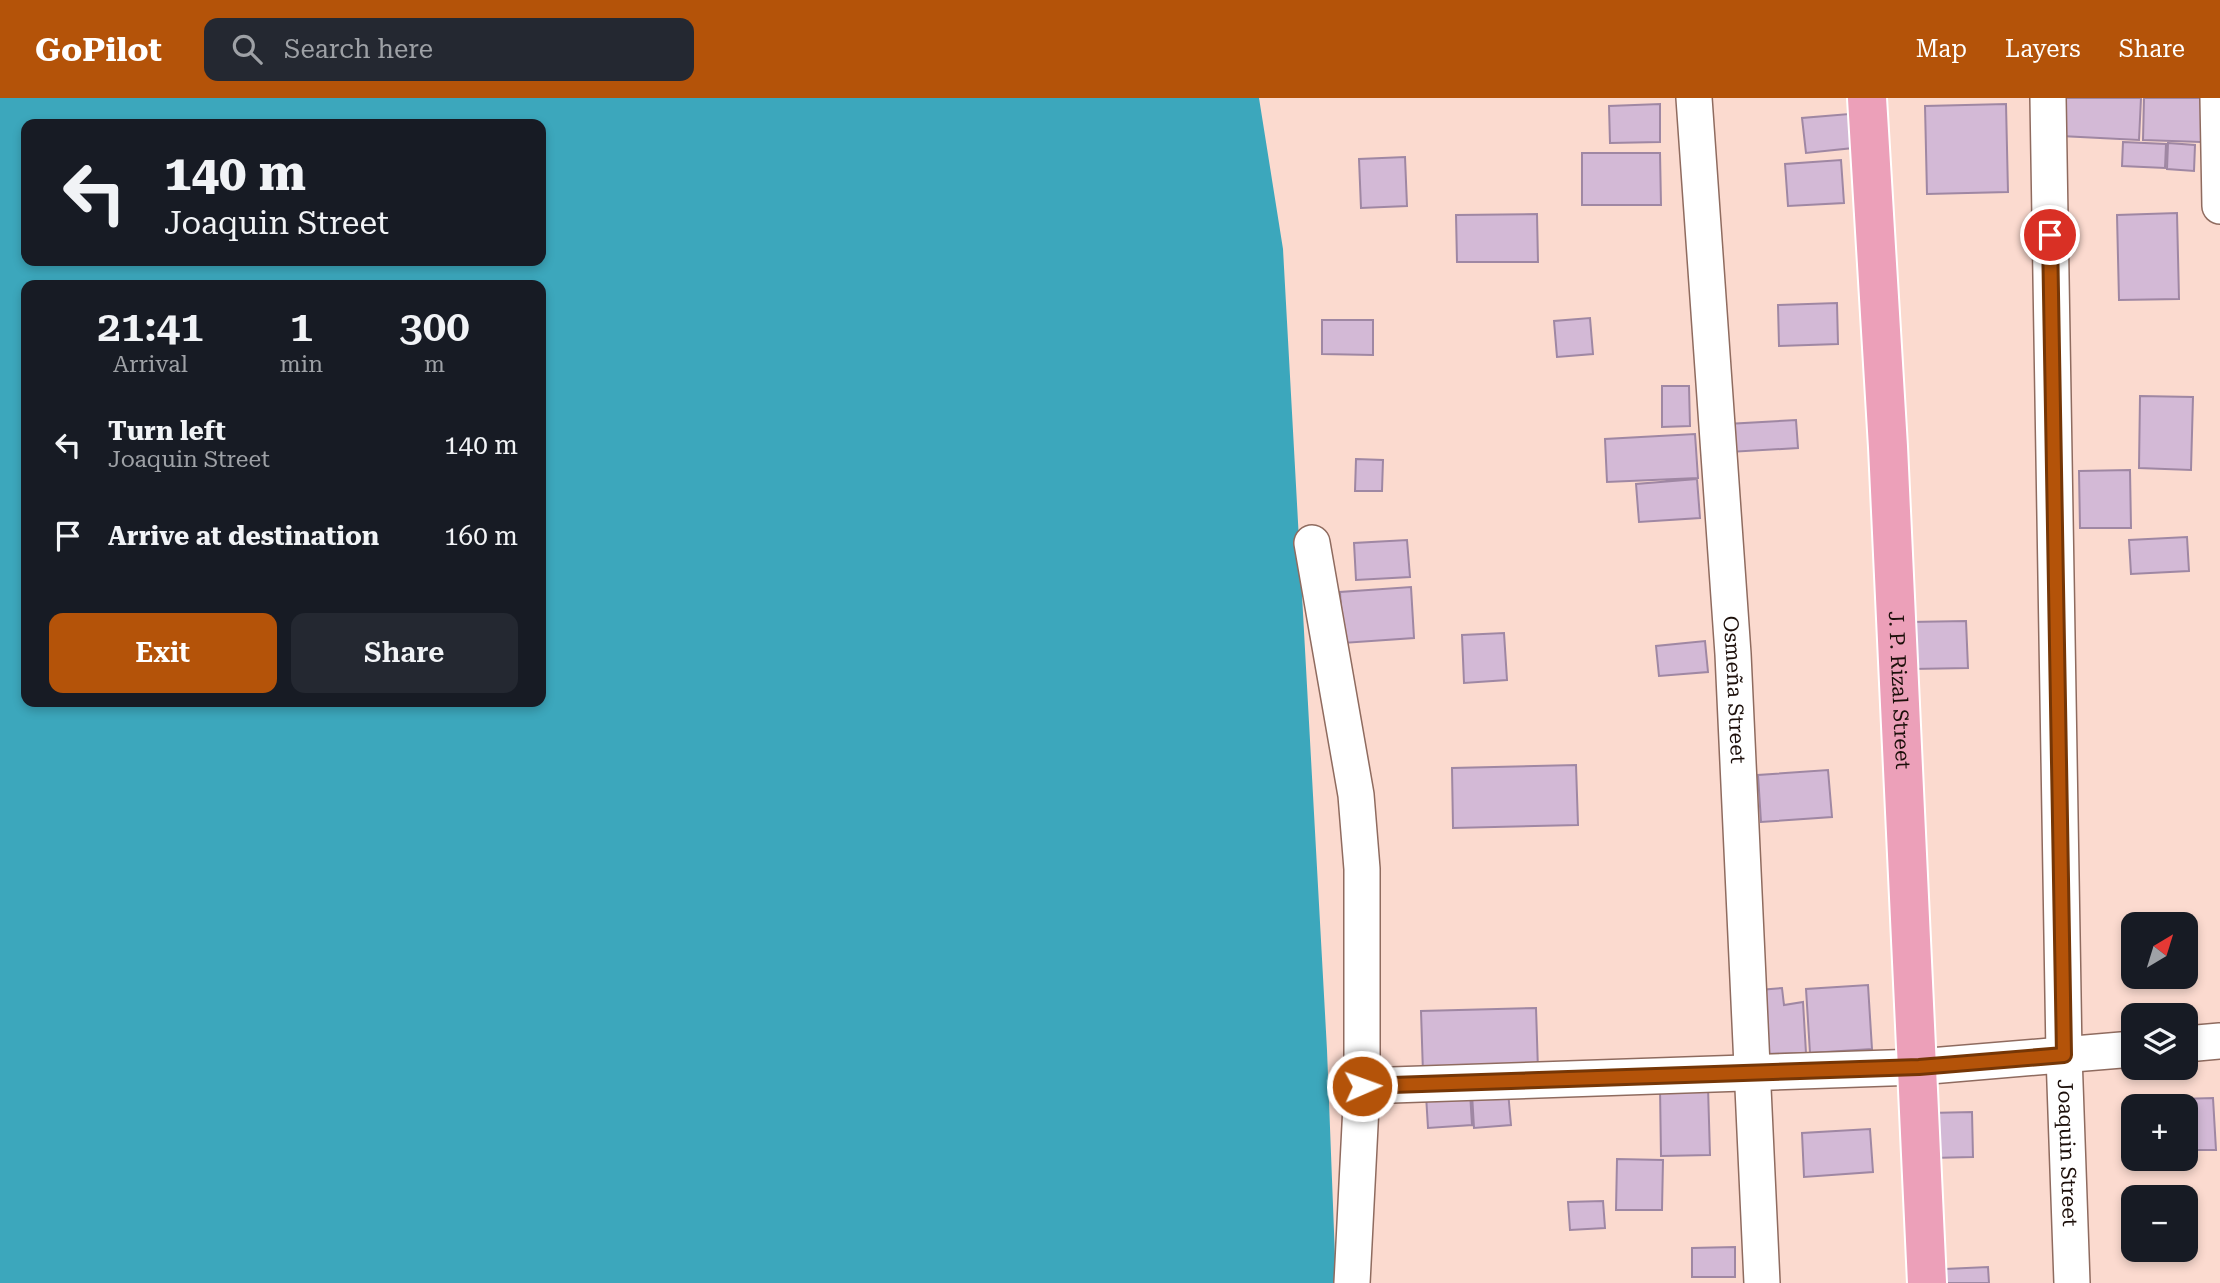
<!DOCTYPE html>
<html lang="en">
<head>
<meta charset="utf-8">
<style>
  body { margin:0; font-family:"Roboto Serif",serif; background:#242831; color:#f1f3f6; height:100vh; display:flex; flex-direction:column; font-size:26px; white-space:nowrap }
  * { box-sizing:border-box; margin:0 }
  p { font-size:23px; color:#9ea1a6 }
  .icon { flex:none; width:38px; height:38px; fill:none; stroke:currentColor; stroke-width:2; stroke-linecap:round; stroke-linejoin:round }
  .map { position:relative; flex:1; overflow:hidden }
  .sheet { position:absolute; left:21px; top:182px; width:525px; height:427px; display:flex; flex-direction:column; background:#171b24; border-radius:14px; box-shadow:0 4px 10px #0003 }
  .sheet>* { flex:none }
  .hud { position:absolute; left:21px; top:21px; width:525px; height:147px; border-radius:14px; box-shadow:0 4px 10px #0003; background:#171b24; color:#f1f3f6; overflow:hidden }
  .needle { width:46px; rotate:38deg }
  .controls { position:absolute; left:2121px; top:814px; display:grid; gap:14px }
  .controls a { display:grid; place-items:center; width:77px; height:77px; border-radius:14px; background:#171b24; box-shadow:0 4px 10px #0003; font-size:35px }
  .pin { position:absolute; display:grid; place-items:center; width:60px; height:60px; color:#fff; margin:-30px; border:4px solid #fff; border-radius:50%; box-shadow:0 2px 7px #0007 }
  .me { position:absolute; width:77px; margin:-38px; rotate:88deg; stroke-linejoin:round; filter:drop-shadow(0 0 5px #0008) }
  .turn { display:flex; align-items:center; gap:24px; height:147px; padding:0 28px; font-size:32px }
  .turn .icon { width:91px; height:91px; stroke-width:2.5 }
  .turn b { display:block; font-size:49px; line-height:60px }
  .eta { display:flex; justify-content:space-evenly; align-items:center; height:119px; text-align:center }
  .eta b { font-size:42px; font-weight:600; line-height:49px }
  .action { display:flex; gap:14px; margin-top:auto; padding:14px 28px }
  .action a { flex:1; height:80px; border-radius:14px; background:#b45309; color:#fff; font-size:28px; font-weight:600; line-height:80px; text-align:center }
  .action a+a { background:#242831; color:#f1f3f6 }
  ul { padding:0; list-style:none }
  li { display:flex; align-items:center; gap:21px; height:91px; padding:0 28px }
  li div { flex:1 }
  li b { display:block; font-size:26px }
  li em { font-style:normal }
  header { display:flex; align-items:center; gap:42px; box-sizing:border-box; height:98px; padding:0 35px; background:#b45309; color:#fff }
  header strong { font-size:33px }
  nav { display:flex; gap:38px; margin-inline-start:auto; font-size:24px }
  .search { width:490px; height:63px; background:#242831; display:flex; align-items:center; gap:18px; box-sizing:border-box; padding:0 24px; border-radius:14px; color:#9ea1a6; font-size:26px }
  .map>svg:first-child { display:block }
  .water { fill:#3ca7bc; fill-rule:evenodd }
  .building { fill:#d3b9d6; stroke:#9f87a3; stroke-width:2 }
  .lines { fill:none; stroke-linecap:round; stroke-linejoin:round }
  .minor-casing { stroke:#8f6b5f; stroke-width:38 }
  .major-casing { stroke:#fff; stroke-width:42 }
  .minor { stroke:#fff; stroke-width:35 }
  .major { stroke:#eca0b9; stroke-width:38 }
  .route-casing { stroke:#753606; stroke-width:18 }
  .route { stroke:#b45309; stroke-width:12 }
  .labels { text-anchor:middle; stroke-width:7; stroke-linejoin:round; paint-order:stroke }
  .street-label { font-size:21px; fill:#1c0f0a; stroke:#fcebe6 }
</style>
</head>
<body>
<header>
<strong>GoPilot</strong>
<div class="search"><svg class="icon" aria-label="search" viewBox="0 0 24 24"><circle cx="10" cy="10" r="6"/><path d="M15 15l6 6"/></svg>Search here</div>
<nav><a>Map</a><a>Layers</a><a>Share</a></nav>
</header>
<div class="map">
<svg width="2220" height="1185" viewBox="0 0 2220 1185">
  <rect width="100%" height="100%" fill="#fbdacf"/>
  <path class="water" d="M0 0H1259L1283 151 1327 952 1336 1185H0ZM26 26H541V163H26ZM26 187H541V604H26Z"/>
  <path class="building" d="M2062 0H2141L2139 42 2061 38Z
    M2144 0H2203L2201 44 2143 42Z
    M1660 6V44L1610 45 1609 8Z
    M2006 6 2008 94 1927 96 1925 8Z
    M1849 16 1853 50 1806 55 1802 20Z
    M2123 44 2166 46 2165 70 2122 68Z
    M2168 45 2195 47 2194 73 2167 71Z
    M1582 55H1660L1661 107H1582Z
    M1405 59 1407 108 1361 110 1359 61Z
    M1841 62 1844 105 1788 108 1785 66Z
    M2177 115 2179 201 2119 202 2117 117Z
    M1537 116 1538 164H1457L1456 117Z
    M1837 205 1838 246 1779 248 1778 207Z
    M1590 220 1593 256 1557 259 1554 223Z
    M1322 222H1373V257L1322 256Z
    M1662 288H1689L1690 328 1662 329Z
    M2140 298 2193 299 2191 372 2139 370Z
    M1796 322 1798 350 1729 354 1727 326Z
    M1695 336 1698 380 1607 384 1605 341Z
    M1356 361 1383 362 1382 393H1355Z
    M2130 372 2131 430H2080L2079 373Z
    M1697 381 1700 420 1639 424 1636 386Z
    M2187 439 2189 473 2131 476 2129 442Z
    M1407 442 1410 479 1356 482 1354 445Z
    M1411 489 1414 540 1343 545 1340 494Z
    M1966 523 1968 570 1912 571 1910 524Z
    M1504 535 1507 582 1464 585 1462 537Z
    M1705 543 1708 574 1659 578 1656 548Z
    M1576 667 1578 727 1453 730 1452 670Z
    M1828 672 1832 719 1761 724 1758 677Z
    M1868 887 1872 951 1810 955 1806 891Z
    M1782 890 1784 907 1803 904 1806 955 1762 956 1759 892Z
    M1536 910 1538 972 1423 975 1421 913Z
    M1708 989 1710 1057 1661 1058 1660 990Z
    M1508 993 1511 1027 1474 1030 1472 996Z
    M1470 994 1472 1027 1428 1030 1426 997Z
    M2213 1000 2216 1052H2186V1008H2144V1002Z
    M1972 1014 1973 1059 1931 1060 1929 1015Z
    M1870 1031 1873 1074 1804 1079 1802 1035Z
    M1617 1061 1663 1062 1662 1112H1616Z
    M1603 1103 1605 1130 1570 1132 1568 1104Z
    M1735 1149V1179H1692V1150Z
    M1988 1169 1989 1185H1946L1945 1171Z"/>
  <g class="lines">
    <g class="minor-casing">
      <g id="minor">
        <path id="s1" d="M1694 0 1733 556 1762 1185"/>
        <path id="s2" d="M2048 0 2064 957 2072 1185"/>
        <path d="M2218 0 2220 108"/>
        <path d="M1312 445 1356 697 1362 771V988L1352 1185"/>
        <path d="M2186 946 2220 943"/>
        <path d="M1362 988 1918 969 2133 951"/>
      </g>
    </g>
    <g class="major-casing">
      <g id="major">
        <path id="s3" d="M1867 0 1888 349 1927 1185"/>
      </g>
    </g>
    <use href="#minor" class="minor"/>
    <use href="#major" class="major"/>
  </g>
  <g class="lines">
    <g class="route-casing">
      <path id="route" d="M1362 988 1919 969 2064 957 2050 137"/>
    </g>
    <use href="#route" class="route"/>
  </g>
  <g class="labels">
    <g class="street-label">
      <text dy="7" stroke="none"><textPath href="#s1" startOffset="593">Osmeña Street</textPath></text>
      <text dy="7" stroke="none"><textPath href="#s3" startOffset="593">J. P. Rizal Street</textPath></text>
      <text dy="7" stroke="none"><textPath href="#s2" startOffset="1055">Joaquin Street</textPath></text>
    </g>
  </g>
</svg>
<div class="controls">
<a><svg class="needle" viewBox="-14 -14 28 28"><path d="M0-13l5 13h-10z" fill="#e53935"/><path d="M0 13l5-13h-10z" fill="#9ea1a6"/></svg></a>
<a><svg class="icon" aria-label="layers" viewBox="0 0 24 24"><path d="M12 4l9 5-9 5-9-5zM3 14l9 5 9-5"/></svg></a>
<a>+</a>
<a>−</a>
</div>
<div class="pin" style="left:2050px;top:137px;background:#d93025"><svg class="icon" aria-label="arrive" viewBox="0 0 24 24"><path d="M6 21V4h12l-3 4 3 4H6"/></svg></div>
<svg class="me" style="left:1362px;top:988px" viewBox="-20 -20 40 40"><circle r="17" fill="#b45309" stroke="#fff" stroke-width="3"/><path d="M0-11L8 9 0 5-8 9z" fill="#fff"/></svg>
<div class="hud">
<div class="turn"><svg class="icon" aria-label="left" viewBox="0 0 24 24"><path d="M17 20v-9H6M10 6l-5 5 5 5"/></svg><div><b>140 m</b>Joaquin Street</div></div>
</div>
<section class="sheet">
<div class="eta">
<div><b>21:41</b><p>Arrival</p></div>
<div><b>1</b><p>min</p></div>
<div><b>300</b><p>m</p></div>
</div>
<ul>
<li><svg class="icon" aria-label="left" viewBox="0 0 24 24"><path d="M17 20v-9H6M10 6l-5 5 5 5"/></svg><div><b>Turn left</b><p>Joaquin Street</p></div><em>140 m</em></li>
<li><svg class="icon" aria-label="arrive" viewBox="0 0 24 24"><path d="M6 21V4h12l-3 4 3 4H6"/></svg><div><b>Arrive at destination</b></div><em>160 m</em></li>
</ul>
<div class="action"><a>Exit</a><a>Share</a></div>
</section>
</div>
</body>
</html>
